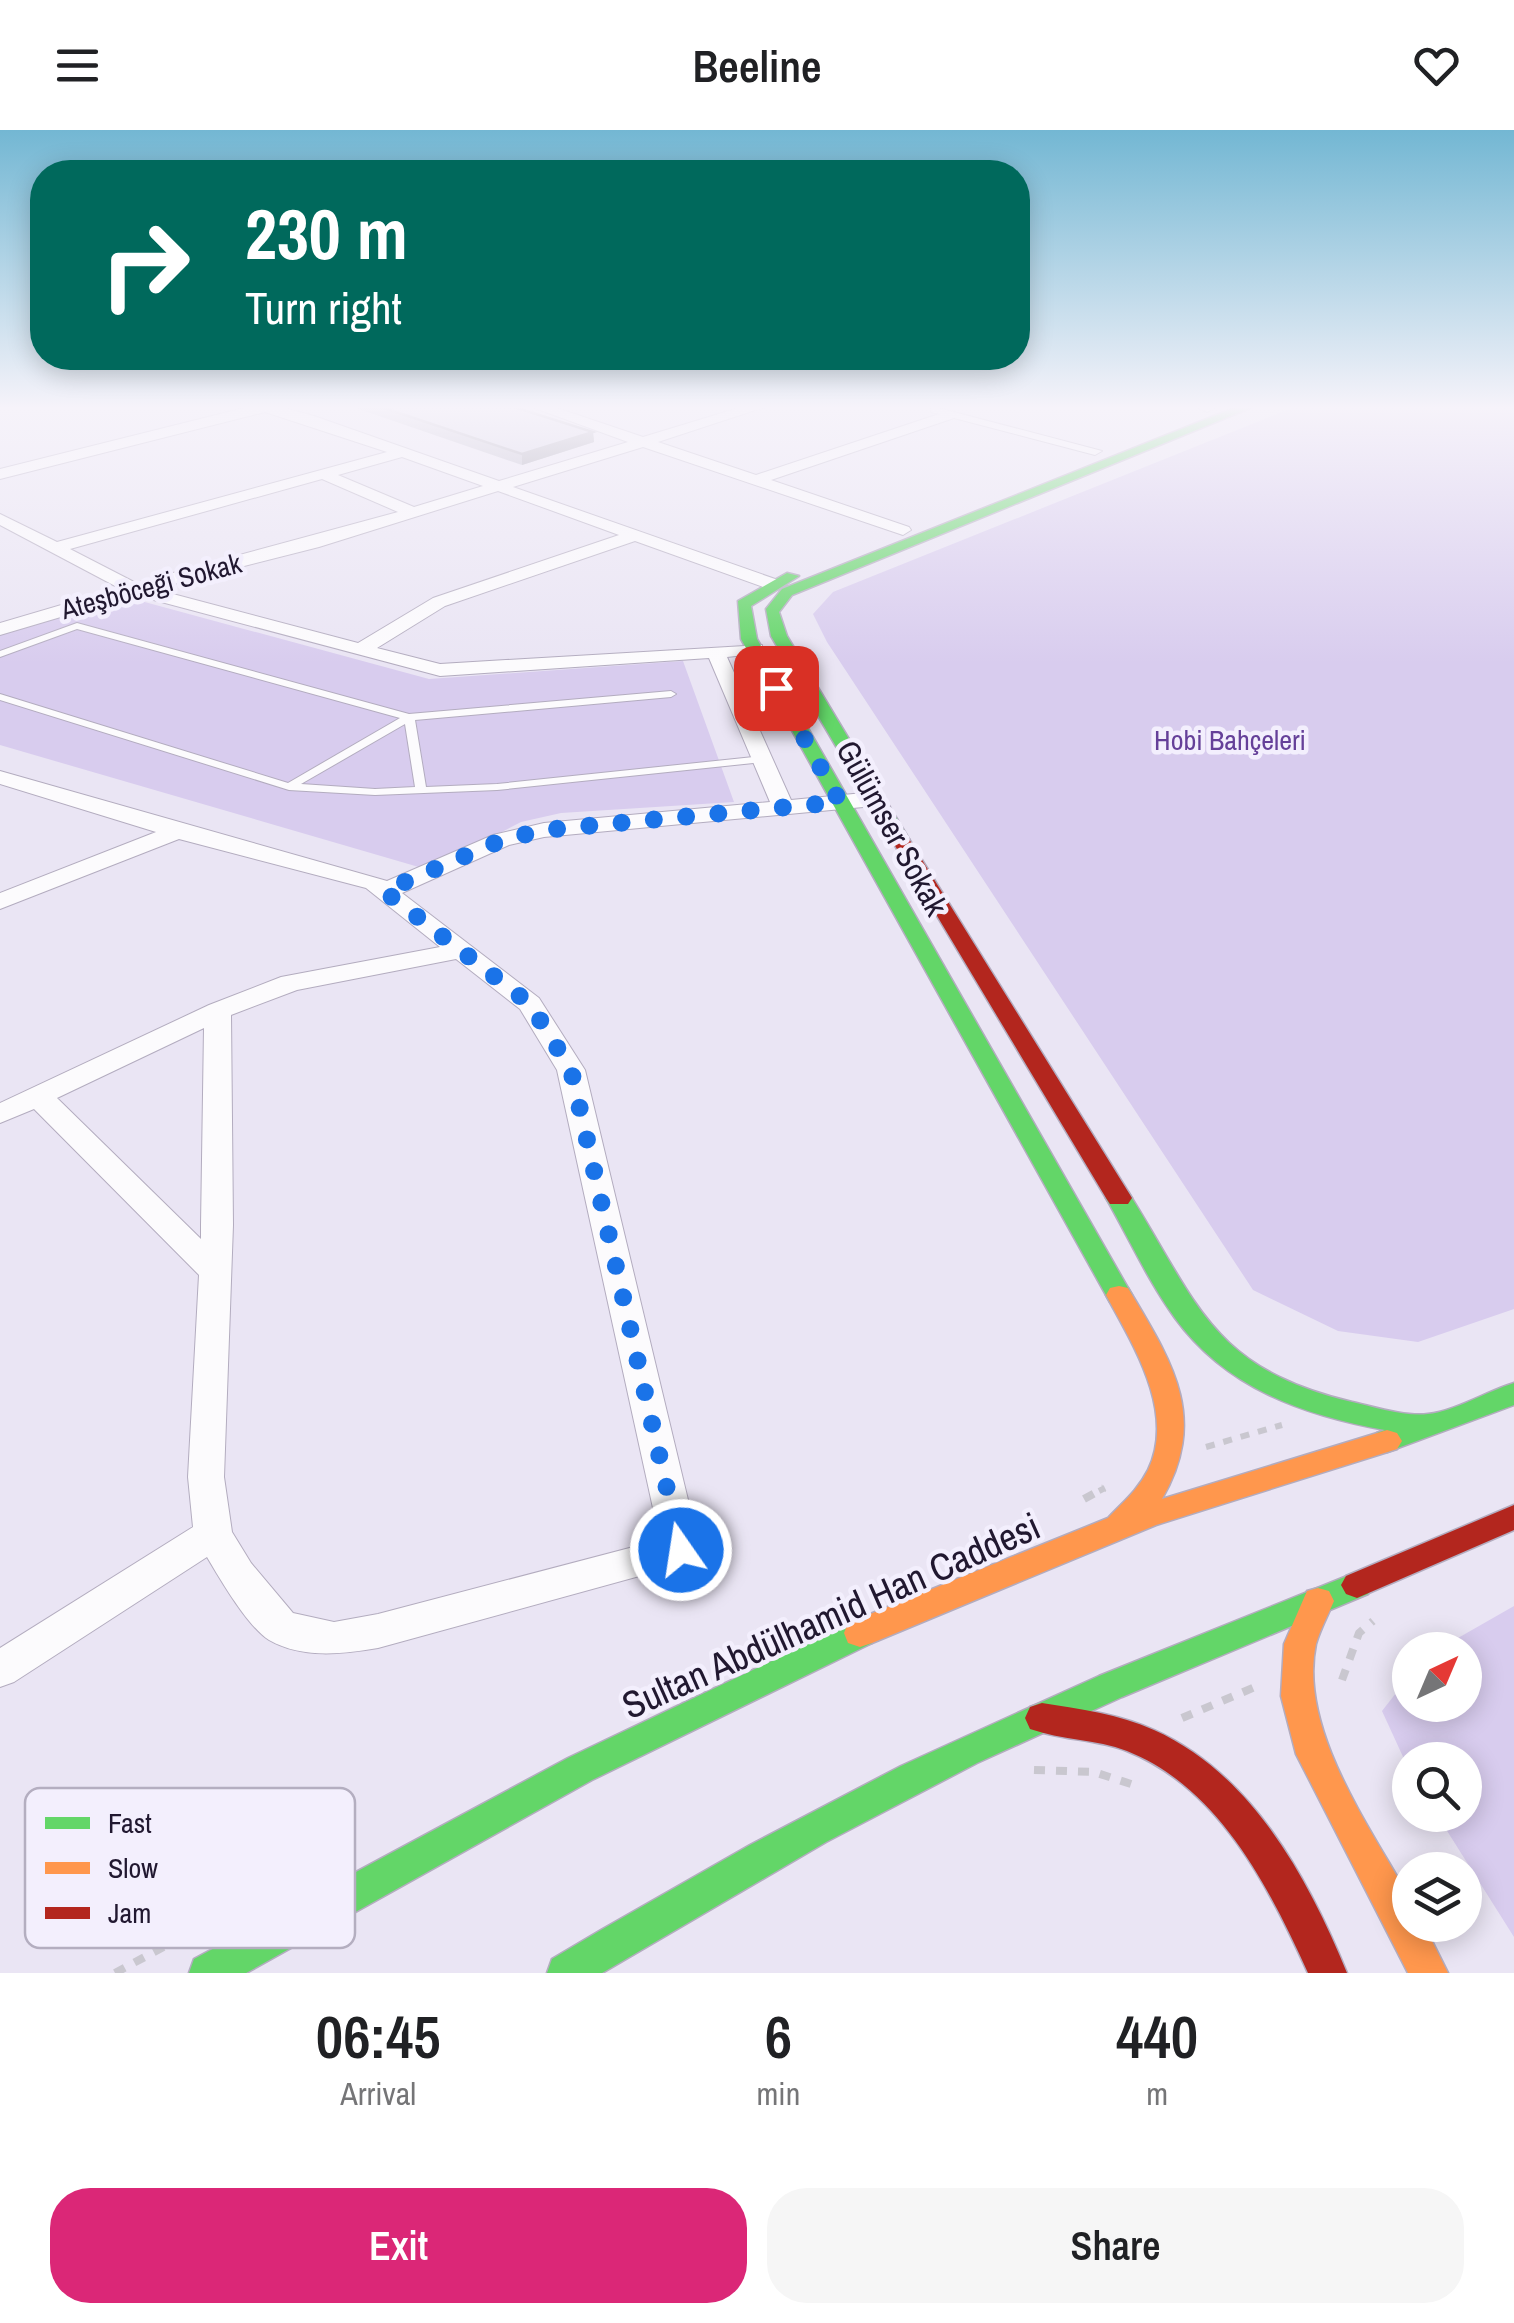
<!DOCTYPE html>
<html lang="en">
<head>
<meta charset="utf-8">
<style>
  body { margin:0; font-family:"Archivo Narrow",sans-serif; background:#f6f6f6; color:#202124; height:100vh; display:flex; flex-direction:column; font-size:38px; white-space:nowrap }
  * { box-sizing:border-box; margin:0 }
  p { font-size:32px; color:#757577 }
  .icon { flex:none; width:55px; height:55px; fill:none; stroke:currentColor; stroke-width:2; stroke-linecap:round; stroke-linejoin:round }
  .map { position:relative; height:1843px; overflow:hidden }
  .panel { display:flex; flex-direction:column; background:#fff; flex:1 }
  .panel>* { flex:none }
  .guide { position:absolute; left:30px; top:30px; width:1000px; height:210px; border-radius:40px; box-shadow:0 5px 25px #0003; background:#00695c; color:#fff; overflow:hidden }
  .needle { width:65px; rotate:44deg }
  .buttons { position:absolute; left:1392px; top:1502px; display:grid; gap:20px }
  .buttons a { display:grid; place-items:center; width:90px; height:90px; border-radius:50%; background:#fff; box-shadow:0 5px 25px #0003; font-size:50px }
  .pin { position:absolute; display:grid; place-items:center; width:85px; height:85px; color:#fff; margin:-42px; border-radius:20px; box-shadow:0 5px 15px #0006 }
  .me { position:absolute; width:110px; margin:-55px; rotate:347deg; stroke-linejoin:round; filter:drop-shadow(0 0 8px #0008) }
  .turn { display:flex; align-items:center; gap:35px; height:210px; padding:0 50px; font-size:45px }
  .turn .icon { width:130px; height:130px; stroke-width:2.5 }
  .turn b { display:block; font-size:70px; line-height:85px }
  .eta { display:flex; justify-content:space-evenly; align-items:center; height:170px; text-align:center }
  .eta b { font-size:60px; font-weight:600; line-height:70px }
  .button { display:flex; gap:20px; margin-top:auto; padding:20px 50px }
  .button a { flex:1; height:115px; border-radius:40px; background:#db2777; color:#fff; font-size:40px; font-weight:600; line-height:115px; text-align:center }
  .button a+a { background:#f6f6f6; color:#202124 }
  header { display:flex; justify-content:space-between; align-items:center; height:130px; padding:0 50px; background:#fff; font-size:45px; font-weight:600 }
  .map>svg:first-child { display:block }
  .green { fill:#d8ccee }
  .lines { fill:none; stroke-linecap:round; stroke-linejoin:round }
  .lane-casing { stroke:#b3acbf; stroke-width:2 }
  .street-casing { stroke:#b3acbf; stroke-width:2 }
  .fast-casing { stroke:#b3acbf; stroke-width:3 }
  .slow-casing { stroke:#b3acbf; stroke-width:3 }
  .jam-casing { stroke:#b3acbf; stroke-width:3 }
  .path-far1 { stroke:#c9c7cf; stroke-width:6; stroke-dasharray:9 9; stroke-linecap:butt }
  .path { stroke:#c9c7cf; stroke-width:8; stroke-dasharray:11 11; stroke-linecap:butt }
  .lane { fill:#fcfbfd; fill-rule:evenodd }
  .street { fill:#fcfbfd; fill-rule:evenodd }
  .fast { fill:#63d668; fill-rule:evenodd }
  .slow { fill:#ff974d; fill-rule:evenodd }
  .jam { fill:#b3261e; fill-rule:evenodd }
  .wall { fill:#b3b1c2 }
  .shaded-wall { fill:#92909e }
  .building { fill:#d0cee1; stroke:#92909e; stroke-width:2.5 }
  .route { stroke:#1a73e8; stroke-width:18; stroke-dasharray:0 32.4 }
  .labels { text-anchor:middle; stroke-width:9; stroke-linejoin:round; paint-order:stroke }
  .far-street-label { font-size:28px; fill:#211830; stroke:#f3effd }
  .far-park-label { font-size:28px; fill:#654099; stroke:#f3effd }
  .street-label { font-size:32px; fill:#211830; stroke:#f3effd }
  .near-street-label { font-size:38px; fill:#211830; stroke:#f3effd }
  .key { fill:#f3effd; stroke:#b4aec0; stroke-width:2.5 }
  .key-label { font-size:28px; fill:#211830 }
</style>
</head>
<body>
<header><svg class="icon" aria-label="menu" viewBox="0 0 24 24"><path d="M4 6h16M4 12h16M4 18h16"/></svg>Beeline<svg class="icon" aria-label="heart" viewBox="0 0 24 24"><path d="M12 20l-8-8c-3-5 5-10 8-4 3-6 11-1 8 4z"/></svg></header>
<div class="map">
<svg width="1514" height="1843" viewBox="0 0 1514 1843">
  <rect width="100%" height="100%" fill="#eae5f4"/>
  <path class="green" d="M1297 276H1514V1179L1418 1212 1338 1201 1253 1160 827 512 813 484 833 462Z
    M112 470 141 471 429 549 683 531 734 672 561 683 521 692 429 740 0 615V505Z
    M1514 1476V1807L1437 1685H1465V1630H1410V1642L1382 1581 1410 1545V1575H1465V1520H1437Z"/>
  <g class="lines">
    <g class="lane-casing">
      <path id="lane" d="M77 493 409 584 671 561 676 564 671 567 415 590 426 657 497 654 763 626 768 629 763 632 497 660 375 665 289 660 0 570V564L288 653 400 588 77 499 0 527V521ZM405 594 415 657 375 659 301 654Z"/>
    </g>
    <g class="street-casing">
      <path id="street" d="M252 276H277L314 286 499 351 628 312 529 276H551L643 307 745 276H768L658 312 756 345 939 284 931 282V276L1102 321 1095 325 954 288 771 350 909 397 911 400 903 405 643 317 513 357 778 450V458H766L635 411 445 476 377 518 440 534 762 515V523L727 527 791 670 874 662 885 669 874 676 544 707 509 715 402 763 539 868 585 940 700 1420 694 1431 378 1518C343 1524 302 1529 269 1510 248 1497 220 1449 207 1427L14 1552 0 1557V1518L193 1397 188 1347 199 1145 34 979 0 993V973L209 875 281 847 440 817 366 758 179 709 0 779V763L156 702 0 654V641L387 751 493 705 544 693 770 672 709 528 440 546 135 465 0 505V493L119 458 0 395V384L57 412 387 322 265 282 0 349V339ZM402 327 483 356 414 377 338 345ZM322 349 398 382 136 453 70 419ZM498 361 619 405 433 468 358 513 154 459 319 417ZM456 829 520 879 557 940 660 1410 378 1484 334 1492 293 1483 251 1433 232 1402 224 1347 233 1095 231 885 297 860ZM204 898 201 1095V1109L57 968Z
        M1194 276H1213L1214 278 1207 282Z"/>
    </g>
    <g class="fast-casing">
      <path id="fast" d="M1239 276H1255L792 465 779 482 787 506 909 709 900 715 893 713 771 506 766 479 782 459Z
        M787 443 799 446 751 476 757 509 1132 1165 1128 1172H1110L1106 1165 741 509 738 471Z
        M1119 1060 1128 1062C1198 1173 1210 1238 1352 1272 1374 1277 1406 1287 1428 1284 1453 1282 1488 1261 1514 1253V1275L1387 1322 1377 1319 1372 1311 1377 1303 1385 1300C1303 1285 1226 1258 1175 1188 1148 1151 1129 1108 1106 1068L1110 1062Z
        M1357 1442 1368 1446 1373 1455 1368 1464 1122 1567 977 1633 826 1712 602 1843H547L552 1829 601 1800 750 1715 901 1636 1099 1546Z
        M860 1489 872 1493 876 1503 872 1513 592 1650 246 1843H189L194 1829 568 1628Z"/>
    </g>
    <g class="slow-casing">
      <path id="slow" d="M1119 1156 1128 1158C1172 1232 1209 1287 1162 1369L1387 1300 1397 1303 1402 1311 1397 1319 1156 1395 872 1513 860 1517 848 1513 844 1503 848 1493 1108 1388C1122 1373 1138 1360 1148 1340 1176 1282 1133 1215 1106 1165L1110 1158Z
        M1318 1458 1329 1461 1334 1471C1328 1485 1320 1500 1316 1514 1298 1599 1371 1698 1410 1769V1795H1424L1448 1843H1408L1296 1624 1281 1566 1284 1514 1307 1461Z"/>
    </g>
    <g class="jam-casing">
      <path id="jam" d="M900 703 909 709 1132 1068 1128 1074H1110L1106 1068 891 709Z
        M1514 1375V1400L1357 1468 1346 1464 1341 1455 1346 1446Z
        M1042 1573C1080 1579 1119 1584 1154 1600 1252 1644 1308 1748 1347 1843H1308C1269 1758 1220 1658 1127 1621 1096 1609 1061 1610 1030 1599L1025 1588 1030 1577Z"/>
    </g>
    <path class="path-far1" d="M1206 1317 1282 1295
      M1099 1361 1105 1358"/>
    <path class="path" d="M1084 1369 1104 1358
      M1342 1550 1359 1503 1373 1491
      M1182 1588 1255 1557
      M1034 1640 1094 1642 1131 1654
      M115 1843 167 1815"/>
    <use href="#lane" class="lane"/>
    <use href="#street" class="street"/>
    <use href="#fast" class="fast"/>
    <use href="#slow" class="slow"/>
    <use href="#jam" class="jam"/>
  </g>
  <path class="wall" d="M350 276H511L593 302 594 312 522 335Z"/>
  <path class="shaded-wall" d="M593 302 594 312 522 335V324Z"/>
  <path class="building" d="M378 276H511L593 302 522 324Z"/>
  <linearGradient id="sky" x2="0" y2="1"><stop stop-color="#73b7d3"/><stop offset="0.52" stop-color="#f6f3fa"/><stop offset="1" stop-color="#f6f3fa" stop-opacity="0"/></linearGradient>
  <rect width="1514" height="534" fill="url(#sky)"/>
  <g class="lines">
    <path class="route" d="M681 1420 571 940 530 874 384 761 502 710 544 700 840 672 776 558"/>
  </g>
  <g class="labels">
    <g class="far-street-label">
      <text transform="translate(151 456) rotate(-15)" y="10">Ateşböceği Sokak</text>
    </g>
    <g class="far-park-label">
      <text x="1230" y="620">Hobi Bahçeleri</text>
    </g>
    <g class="street-label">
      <text transform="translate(892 698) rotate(61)" y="11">Gülümser Sokak</text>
    </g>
    <g class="near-street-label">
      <text transform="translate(831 1486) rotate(-24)" y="13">Sultan Abdülhamid Han Caddesi</text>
    </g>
  </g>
  <rect x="25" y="1658" width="330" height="160" rx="15" class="key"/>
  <rect x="45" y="1687" width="45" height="12" fill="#63d668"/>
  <rect x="45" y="1732" width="45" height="12" fill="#ff974d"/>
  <rect x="45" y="1777" width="45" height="12" fill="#b3261e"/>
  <g class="key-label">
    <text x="108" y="1703">Fast</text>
    <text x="108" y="1748">Slow</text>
    <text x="108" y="1793">Jam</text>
  </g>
</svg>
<div class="buttons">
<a><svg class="needle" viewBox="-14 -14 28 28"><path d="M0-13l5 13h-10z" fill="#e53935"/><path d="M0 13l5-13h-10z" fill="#757577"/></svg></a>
<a><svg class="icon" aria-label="search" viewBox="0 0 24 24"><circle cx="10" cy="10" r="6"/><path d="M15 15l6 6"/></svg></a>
<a><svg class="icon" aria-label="layers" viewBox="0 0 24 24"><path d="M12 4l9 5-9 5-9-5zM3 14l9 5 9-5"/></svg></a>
</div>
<div class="pin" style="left:776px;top:558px;background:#d93025"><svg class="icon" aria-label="arrive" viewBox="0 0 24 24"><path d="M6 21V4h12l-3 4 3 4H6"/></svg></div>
<svg class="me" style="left:681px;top:1420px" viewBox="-20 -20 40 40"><circle r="17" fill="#1a73e8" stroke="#fff" stroke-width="3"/><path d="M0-11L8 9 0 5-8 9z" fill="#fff"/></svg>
<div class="guide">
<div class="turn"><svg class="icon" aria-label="right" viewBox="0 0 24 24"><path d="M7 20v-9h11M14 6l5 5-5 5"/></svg><div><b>230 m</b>Turn right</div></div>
</div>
</div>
<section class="panel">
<div class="eta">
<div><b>06:45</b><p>Arrival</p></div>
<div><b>6</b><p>min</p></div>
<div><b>440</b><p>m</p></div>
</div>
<div class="button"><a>Exit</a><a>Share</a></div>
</section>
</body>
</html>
